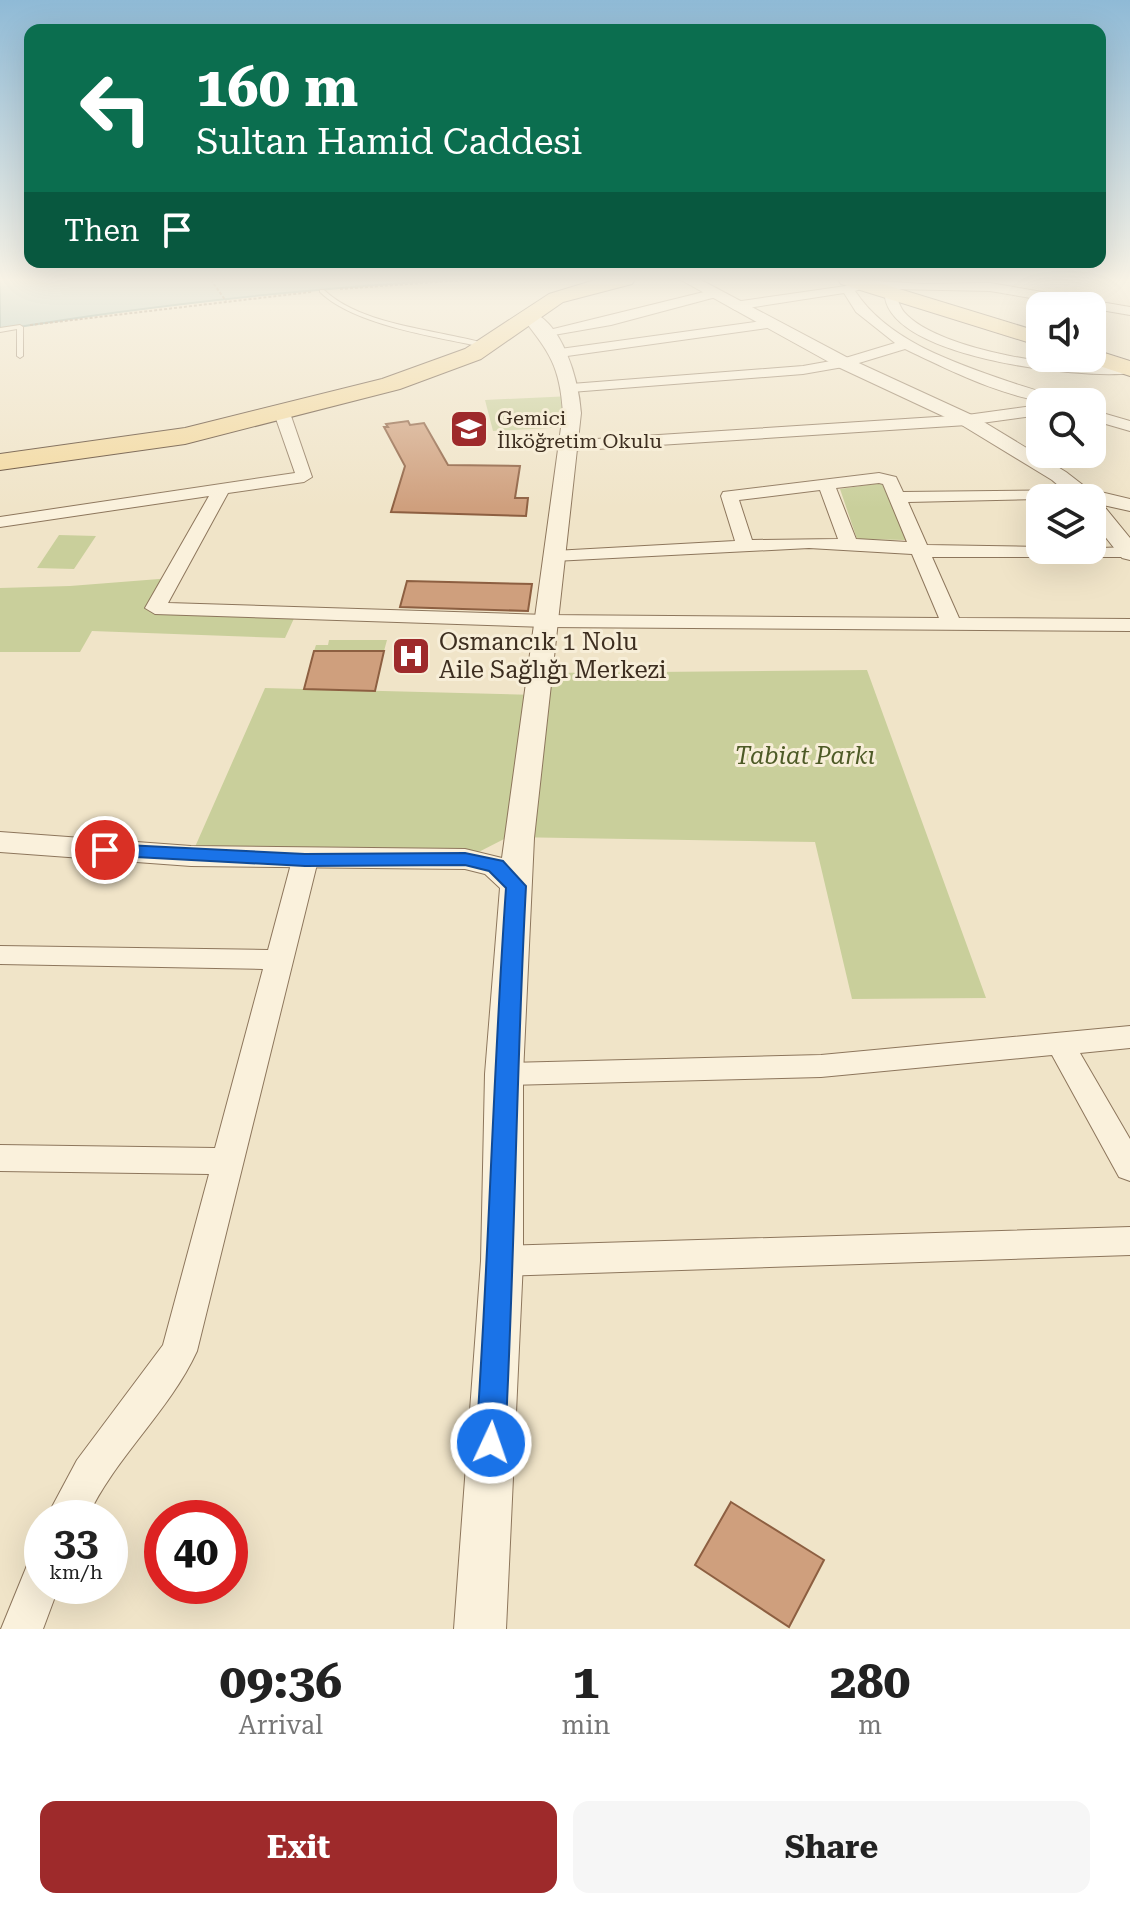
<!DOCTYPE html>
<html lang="en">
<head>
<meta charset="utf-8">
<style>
  body { margin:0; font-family:"Roboto Serif",serif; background:#f6f6f6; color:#222; height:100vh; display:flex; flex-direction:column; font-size:30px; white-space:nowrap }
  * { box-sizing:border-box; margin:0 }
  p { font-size:26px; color:#767676 }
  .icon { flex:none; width:44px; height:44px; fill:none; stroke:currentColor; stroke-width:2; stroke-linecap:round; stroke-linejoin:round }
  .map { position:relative; height:1629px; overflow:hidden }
  .sheet { display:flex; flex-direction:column; background:#fff; flex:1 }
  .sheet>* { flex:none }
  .banner { position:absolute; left:24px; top:24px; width:1082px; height:244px; border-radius:16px; box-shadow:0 8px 32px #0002; background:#0b6e4f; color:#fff; overflow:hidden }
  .controls { position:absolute; left:1026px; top:292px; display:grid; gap:16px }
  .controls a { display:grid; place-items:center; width:80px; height:80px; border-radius:16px; background:#fff; box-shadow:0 8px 32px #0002; font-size:40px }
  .speed { position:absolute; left:24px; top:1500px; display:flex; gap:16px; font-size:40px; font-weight:700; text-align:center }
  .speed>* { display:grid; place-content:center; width:104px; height:104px; border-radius:50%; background:#fff; box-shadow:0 8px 32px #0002; line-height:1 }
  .speed small { font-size:20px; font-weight:400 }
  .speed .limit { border:12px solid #d22; background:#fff; color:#111 }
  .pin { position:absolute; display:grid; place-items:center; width:68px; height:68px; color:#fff; margin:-34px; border:4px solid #fff; border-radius:50%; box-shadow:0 2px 8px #0007 }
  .me { position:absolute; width:88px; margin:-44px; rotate:3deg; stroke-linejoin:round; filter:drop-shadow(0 0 6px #0008) }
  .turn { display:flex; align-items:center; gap:28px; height:168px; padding:0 40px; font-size:36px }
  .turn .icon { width:104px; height:104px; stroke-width:2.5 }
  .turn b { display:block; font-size:56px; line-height:68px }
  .then { display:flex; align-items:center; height:76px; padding:0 40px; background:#0003; gap:16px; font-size:30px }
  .eta { display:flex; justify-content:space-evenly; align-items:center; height:136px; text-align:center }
  .eta b { font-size:48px; font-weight:700; line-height:56px }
  .action { display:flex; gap:16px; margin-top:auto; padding:16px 40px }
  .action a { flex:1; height:92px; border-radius:16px; background:#9e2a2b; color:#fff; font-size:32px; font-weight:700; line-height:92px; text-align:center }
  .action a+a { background:#f6f6f6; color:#222 }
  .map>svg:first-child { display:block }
  .green { fill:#c9cf9b }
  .water { fill:#a9c4bc; stroke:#6f938a; stroke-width:2 }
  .building { fill:#cf9f7d; stroke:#8d5f41; stroke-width:2 }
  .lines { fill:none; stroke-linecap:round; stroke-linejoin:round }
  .service-casing { stroke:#8d765c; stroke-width:2 }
  .minor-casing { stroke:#8d765c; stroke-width:2 }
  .tertiary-casing { stroke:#8d765c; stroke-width:2 }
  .primary-casing { stroke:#5b4430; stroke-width:2 }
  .path { stroke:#8d765c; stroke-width:2; stroke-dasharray:3 2; stroke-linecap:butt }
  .service { fill:#faf1dc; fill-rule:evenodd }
  .minor { fill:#faf1dc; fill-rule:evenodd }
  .tertiary { fill:#faf1dc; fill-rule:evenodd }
  .primary { fill:#f3d9a0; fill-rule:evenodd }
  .path-bridge { stroke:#8d765c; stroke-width:2; stroke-dasharray:3 2; stroke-linecap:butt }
  .route { fill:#1a73e8; stroke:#114b97; stroke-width:2 }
  .labels { text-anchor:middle; stroke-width:6; stroke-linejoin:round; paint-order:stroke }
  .far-poi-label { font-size:20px; fill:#3d2e20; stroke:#f7eed8; text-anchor:start }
  .poi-label { font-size:24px; fill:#3d2e20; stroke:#f7eed8; text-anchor:start }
  .park-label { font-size:24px; font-style:italic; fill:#4d5a26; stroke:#f7eed8 }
</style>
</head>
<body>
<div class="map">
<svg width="1130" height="1629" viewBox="0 0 1130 1629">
  <rect width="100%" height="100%" fill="#f0e4c8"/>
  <path class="green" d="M572 396 570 427 493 431 485 400Z
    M881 483 884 484 906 540 857 539 840 489Z
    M59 535 96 536 74 569 37 568Z
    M172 578 155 608 296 614 285 638 92 631 80 652H0V588L70 586Z
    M329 640H387L384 651H314L316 645H328Z
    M867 670 986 998 852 999 815 842 508 837 465 859 191 856 265 688 538 695 542 673Z"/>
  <path class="water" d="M0 280H446C296 290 148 305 0 330Z"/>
  <path class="building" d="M408 421 410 425 424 423 448 465 520 466 515 498H528L526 516 391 512 405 466 384 427H388L386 424Z
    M407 581 532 584 528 611 400 607Z
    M314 651H384L375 691 304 689Z
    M731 1502 824 1560 789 1627 695 1565Z"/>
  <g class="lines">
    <g class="service-casing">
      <path id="service" d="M320 290H324C355 319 407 326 448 335 462 338 478 340 490 346L487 348C439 337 355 326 320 292Z
        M20 325 23 327V356L20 358 17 356V329L0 332V328Z"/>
    </g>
    <g class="minor-casing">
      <path id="minor" d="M860 280 923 284 990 283 1130 307V315L990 291 894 289C897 296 899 306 904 312 938 352 1080 372 1130 365V373C1084 380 875 357 885 288L866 287 855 291C888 341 953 362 1007 381 1023 387 1046 391 1058 402 1012 402 949 370 905 349L849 366 803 374 571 392 564 388 571 384 803 366 842 359 895 343 856 312 844 293 735 310 729 306 735 302 846 286Z
        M712 290 716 291V297L611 325 548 336 541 332Z
        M769 320 774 321V327L560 357 553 353 560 349Z
        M1040 405V415L967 425 565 451 557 446 565 441 967 415Z
        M282 408 290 413 312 477 304 482 228 493 168 603 546 615 939 618 912 554 809 548 554 561 545 556 554 551 735 541 721 496 723 492 879 473 896 477 903 492 1088 490 1090 494 1086 498 908 502 927 545 1040 547V550L1130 547 1129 557H932L959 618 1130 619V631L546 627 155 614 145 608 209 496 0 527V517L295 473 274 413ZM879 483 883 484 907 542 856 539 836 488ZM820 490 838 539 752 540 739 500Z
        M1092 410 1130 421V431L1092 420Z
        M305 852 314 854 318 860 197 1351C169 1412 115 1457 87 1518H46L77 1460 163 1345 209 1174 0 1171V1145L215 1148 263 969 0 964V946L268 950 292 860 296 854Z
        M1130 1026V1048L1080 1053 1130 1139V1181L1119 1177 1052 1055 821 1077 504 1085 493 1082 489 1074 493 1066 504 1063 821 1055Z
        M1130 1227V1255L502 1276 490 1271 485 1261 490 1251 502 1246Z
        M42 1557V1586H59L43 1629H1L28 1563Z"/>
    </g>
    <g class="tertiary-casing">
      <path id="tertiary" d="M681 280H701L850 359 974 416 1066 472 1088 489 1130 499V511L1103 505 1130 538V560L1122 558 1092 520V498H1073L1052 480 960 424 838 367Z
        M529 311C563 321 579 382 581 413L534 838 523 1074V1261L506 1629H454L481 1261 485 1074 500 888 485 874 465 869 191 866 0 852V832L191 846 465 849 502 858 563 413C560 365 549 352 521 316Z"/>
    </g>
    <g class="primary-casing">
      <path id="primary" d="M595 280H635L632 284 563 302 481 359 400 389 185 444 0 470V454L185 428 382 379 465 349 549 294Z
        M838 280H870L1040 332V346L841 284Z
        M1092 349 1130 361V376L1084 361 1082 358H1092Z"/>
    </g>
    <path class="path" d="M340 289 465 280
      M30 325 311 292"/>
    <use href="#service" class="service"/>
    <use href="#minor" class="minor"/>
    <use href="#tertiary" class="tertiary"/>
    <use href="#primary" class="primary"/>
    <path class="path-bridge" d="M211 280 226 301"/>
  </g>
  <linearGradient id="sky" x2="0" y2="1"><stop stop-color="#8fbad6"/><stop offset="0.55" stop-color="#f8f3e6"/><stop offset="1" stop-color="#f8f3e6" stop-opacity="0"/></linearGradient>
  <rect width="1130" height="508" fill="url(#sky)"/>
  <path class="route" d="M105 844 305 854 465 853 503 861 526 886C516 1072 515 1258 505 1443L501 1453 491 1457 481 1453 476 1443C489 1258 493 1073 506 888L489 871 465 865 305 866 99 855 96 850 99 846Z"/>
  <defs>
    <g id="school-square" transform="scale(2)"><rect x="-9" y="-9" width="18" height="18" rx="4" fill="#9e2a2b" stroke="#f7eed8"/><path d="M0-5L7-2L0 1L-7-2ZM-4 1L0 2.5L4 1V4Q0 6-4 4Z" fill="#fff"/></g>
    <g id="hospital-square" transform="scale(2)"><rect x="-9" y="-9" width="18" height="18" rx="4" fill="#9e2a2b" stroke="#f7eed8"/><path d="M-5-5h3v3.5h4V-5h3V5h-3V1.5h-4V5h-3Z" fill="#fff"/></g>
  </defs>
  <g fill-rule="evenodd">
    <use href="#school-square" x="469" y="429"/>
    <use href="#hospital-square" x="411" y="656"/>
  </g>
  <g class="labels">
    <g class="far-poi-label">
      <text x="497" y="425">Gemici<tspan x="497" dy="23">İlköğretim Okulu</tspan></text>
    </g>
    <g class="poi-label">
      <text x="439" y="650">Osmancık 1 Nolu<tspan x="439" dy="28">Aile Sağlığı Merkezi</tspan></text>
    </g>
    <g class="park-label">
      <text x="805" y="764">Tabiat Parkı</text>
    </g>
  </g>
</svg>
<div class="controls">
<a><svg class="icon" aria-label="sound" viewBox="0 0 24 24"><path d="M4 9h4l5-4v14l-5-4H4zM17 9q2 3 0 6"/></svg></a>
<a><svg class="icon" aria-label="search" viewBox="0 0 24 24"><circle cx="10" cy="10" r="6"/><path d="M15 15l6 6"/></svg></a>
<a><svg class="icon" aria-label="layers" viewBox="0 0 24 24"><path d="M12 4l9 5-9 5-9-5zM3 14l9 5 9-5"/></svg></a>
</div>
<div class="speed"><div>33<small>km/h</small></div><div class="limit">40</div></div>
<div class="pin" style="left:105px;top:850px;background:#d93025"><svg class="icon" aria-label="arrive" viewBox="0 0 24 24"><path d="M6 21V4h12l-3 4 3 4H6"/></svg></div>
<svg class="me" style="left:491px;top:1443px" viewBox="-20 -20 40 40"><circle r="17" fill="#1a73e8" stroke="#fff" stroke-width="3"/><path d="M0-11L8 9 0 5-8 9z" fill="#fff"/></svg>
<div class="banner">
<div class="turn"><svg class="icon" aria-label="left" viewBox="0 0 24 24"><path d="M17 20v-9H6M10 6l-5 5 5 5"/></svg><div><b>160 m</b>Sultan Hamid Caddesi</div></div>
<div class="then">Then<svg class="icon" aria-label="arrive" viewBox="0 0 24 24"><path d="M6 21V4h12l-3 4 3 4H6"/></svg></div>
</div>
</div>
<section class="sheet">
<div class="eta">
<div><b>09:36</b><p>Arrival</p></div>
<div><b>1</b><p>min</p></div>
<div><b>280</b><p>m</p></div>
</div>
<div class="action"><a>Exit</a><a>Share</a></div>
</section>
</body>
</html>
